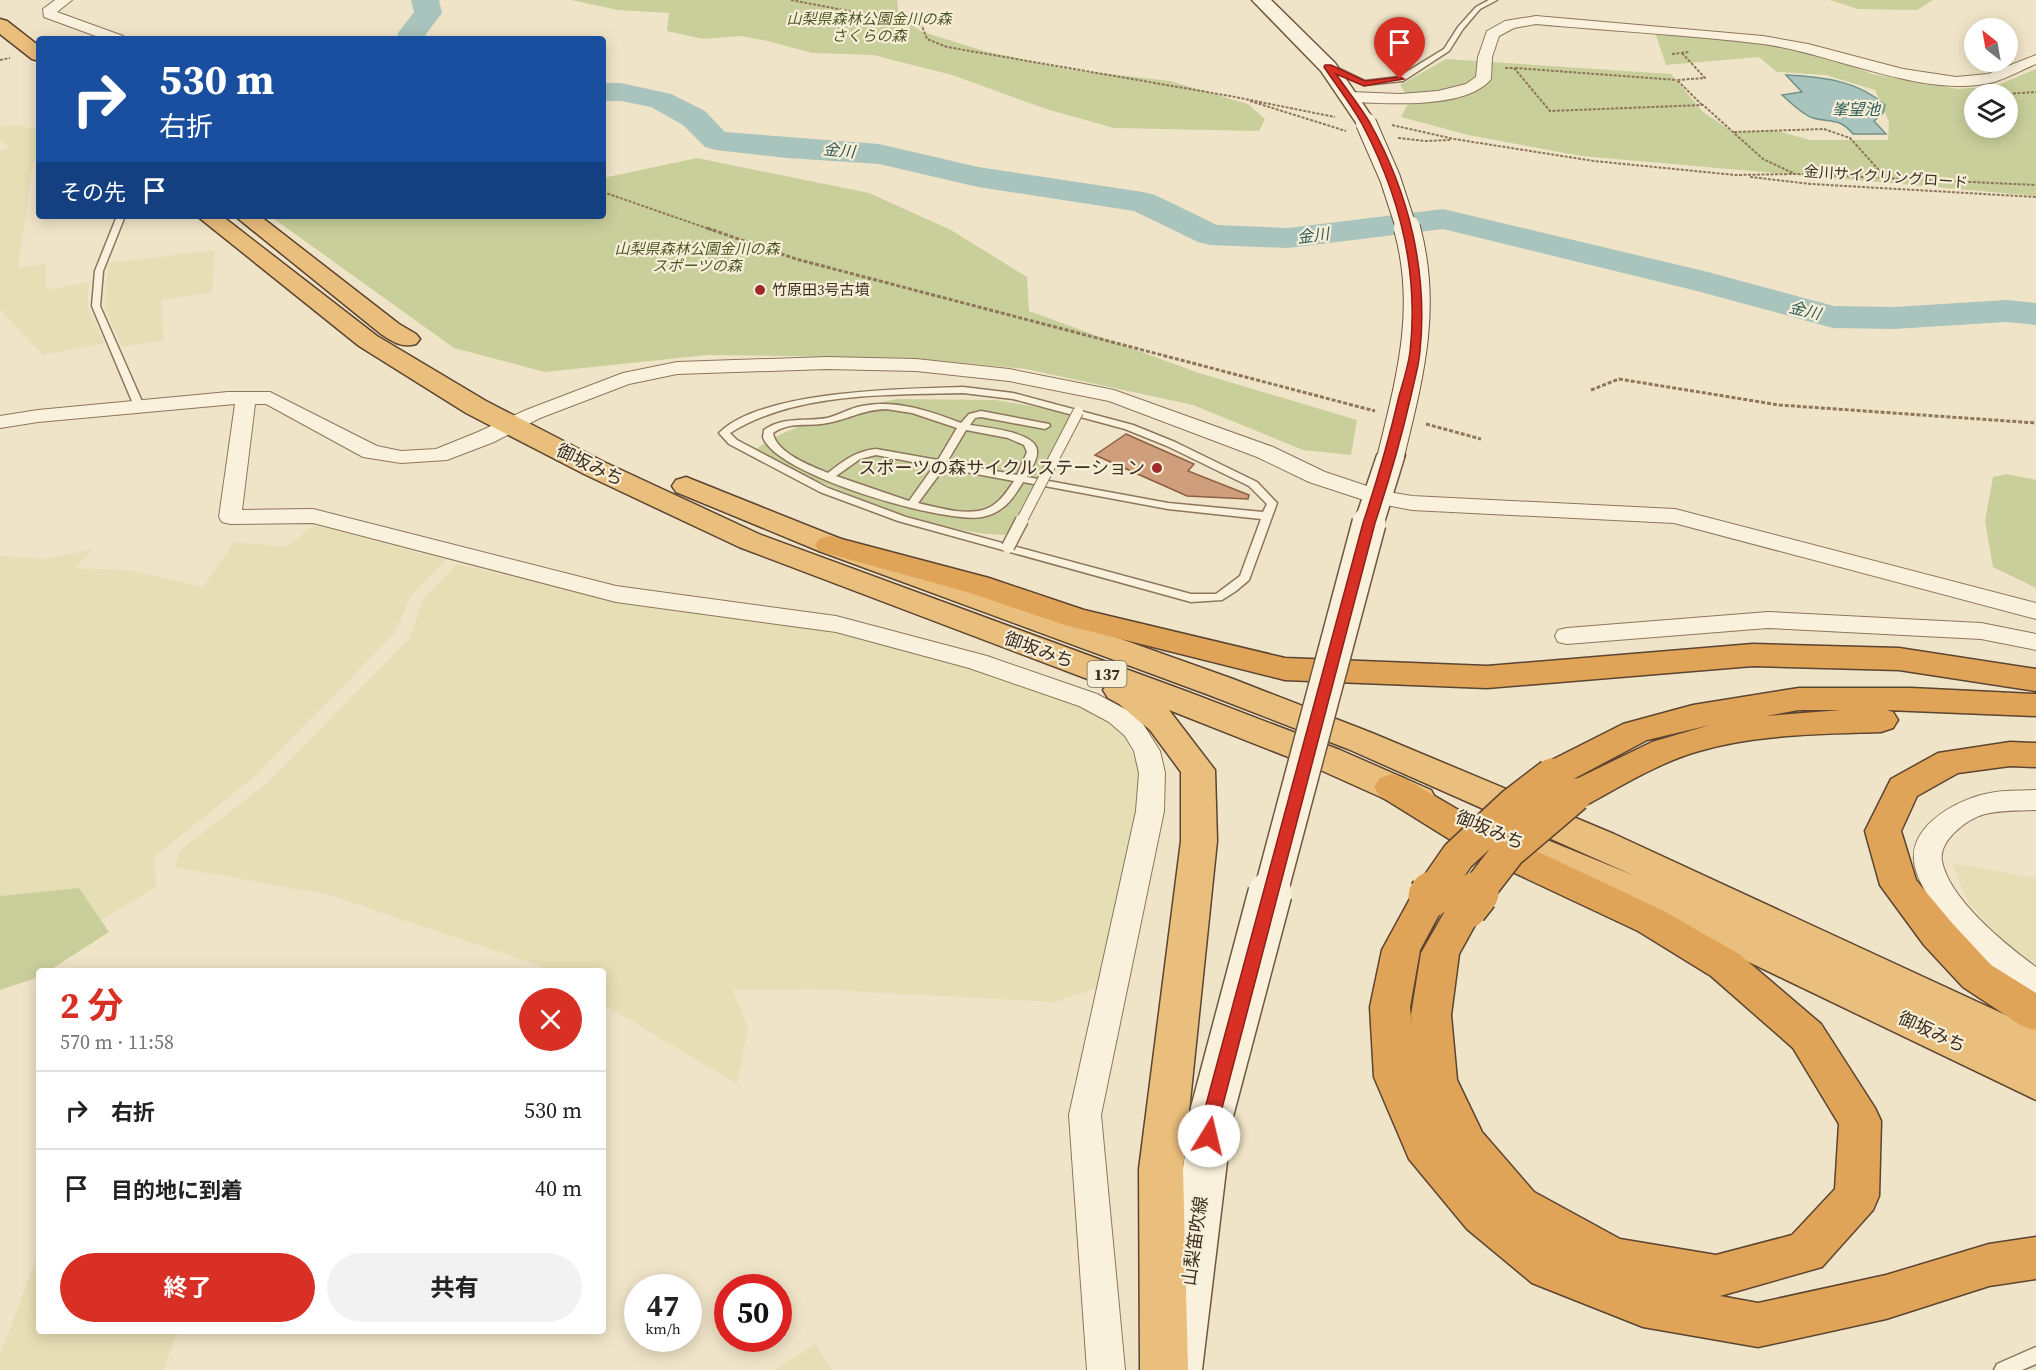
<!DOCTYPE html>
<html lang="ja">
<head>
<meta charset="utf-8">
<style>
  body { margin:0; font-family:"Source Serif 4","Noto Sans JP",serif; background:#f2f2f2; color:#222; height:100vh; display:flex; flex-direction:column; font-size:22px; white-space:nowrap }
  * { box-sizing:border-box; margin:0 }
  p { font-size:20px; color:#767676 }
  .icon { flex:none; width:33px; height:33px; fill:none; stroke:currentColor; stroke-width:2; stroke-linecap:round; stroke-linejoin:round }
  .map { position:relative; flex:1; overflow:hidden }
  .side { position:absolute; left:36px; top:968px; width:570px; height:366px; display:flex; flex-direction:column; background:#fff; border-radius:6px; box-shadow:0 3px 15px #0003 }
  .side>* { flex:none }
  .top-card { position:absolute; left:36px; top:36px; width:570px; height:183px; border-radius:6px; box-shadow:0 3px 15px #0003; background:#1a4fa0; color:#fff; overflow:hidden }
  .needle { width:39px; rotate:329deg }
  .fabs { position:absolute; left:1964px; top:18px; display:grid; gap:12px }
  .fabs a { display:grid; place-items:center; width:54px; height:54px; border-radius:50%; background:#fff; box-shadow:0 3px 15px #0003; font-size:30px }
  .speed { position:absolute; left:624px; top:1274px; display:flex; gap:12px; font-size:30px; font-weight:700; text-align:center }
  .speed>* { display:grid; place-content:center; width:78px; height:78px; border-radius:50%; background:#fff; box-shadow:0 3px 15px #0003; line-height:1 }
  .speed small { font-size:15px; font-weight:400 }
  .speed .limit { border:9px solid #d22; background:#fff; color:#111 }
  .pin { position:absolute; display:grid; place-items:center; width:51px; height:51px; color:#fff; margin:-62px -26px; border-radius:50% 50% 50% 0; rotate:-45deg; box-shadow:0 0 6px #0007 }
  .pin .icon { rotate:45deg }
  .me { position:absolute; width:66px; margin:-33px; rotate:9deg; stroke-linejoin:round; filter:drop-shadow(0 0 4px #0008) }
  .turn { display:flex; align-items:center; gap:21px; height:126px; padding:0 24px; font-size:27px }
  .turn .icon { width:78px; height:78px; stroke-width:2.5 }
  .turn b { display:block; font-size:42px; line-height:51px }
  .then { display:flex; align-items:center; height:57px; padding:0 24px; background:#0003; gap:12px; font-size:22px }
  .round { display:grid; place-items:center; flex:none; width:63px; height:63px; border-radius:32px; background:#f2f2f2 }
  .head { display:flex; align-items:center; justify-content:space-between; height:102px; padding:0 24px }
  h1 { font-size:36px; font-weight:700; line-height:45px; color:#d93025 }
  .action { display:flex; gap:12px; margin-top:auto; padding:12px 24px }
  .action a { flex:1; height:69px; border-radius:36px; background:#d93025; color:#fff; font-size:24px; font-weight:700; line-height:69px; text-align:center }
  .action a+a { background:#f2f2f2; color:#222 }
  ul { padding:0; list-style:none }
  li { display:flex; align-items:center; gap:18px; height:78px; padding:0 24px; border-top:2px solid #e0e0e0 }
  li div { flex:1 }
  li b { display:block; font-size:22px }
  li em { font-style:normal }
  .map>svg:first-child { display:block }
  .farmland { fill:#e6deb5 }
  .green { fill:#c9cf9b; fill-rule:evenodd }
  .water { fill:#a9c4bc; stroke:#6f938a; stroke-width:1.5 }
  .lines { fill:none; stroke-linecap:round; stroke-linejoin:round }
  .river { fill:#a9c4bc; fill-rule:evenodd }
  .building { fill:#cf9f7d; stroke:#8d5f41; stroke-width:1.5 }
  .service-casing { stroke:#8d765c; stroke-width:3 }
  .minor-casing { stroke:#8d765c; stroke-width:2 }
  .secondary-casing { stroke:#6f573f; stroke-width:3 }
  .trunk-casing { stroke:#5b4430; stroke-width:3 }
  .motorway-casing { stroke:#5b4430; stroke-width:3 }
  .path-far1 { stroke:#8d765c; stroke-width:2; stroke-dasharray:3 1.5; stroke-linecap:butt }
  .path { stroke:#8d765c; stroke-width:3; stroke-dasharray:4 2; stroke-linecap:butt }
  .service { fill:#faf1dc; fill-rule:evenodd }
  .minor { fill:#faf1dc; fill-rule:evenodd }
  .secondary { fill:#faf1dc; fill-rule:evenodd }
  .trunk { fill:#eabe7c; fill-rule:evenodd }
  .motorway { fill:#e0a458; fill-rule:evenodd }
  .service-bridge-far1-casing { stroke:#8d765c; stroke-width:12; stroke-linecap:butt }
  .service-bridge-casing { stroke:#8d765c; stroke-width:15; stroke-linecap:butt }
  .secondary-bridge-far3-casing { stroke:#6f573f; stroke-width:22; stroke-linecap:butt }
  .secondary-bridge-far2-casing { stroke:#6f573f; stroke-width:28; stroke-linecap:butt }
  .secondary-bridge-far1-casing { stroke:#6f573f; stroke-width:36; stroke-linecap:butt }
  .secondary-bridge-casing { stroke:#6f573f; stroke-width:46; stroke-linecap:butt }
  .motorway-bridge-far1-casing { stroke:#5b4430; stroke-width:36; stroke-linecap:butt }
  .motorway-bridge-casing { stroke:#5b4430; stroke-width:46; stroke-linecap:butt }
  .service-bridge-far1 { stroke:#faf1dc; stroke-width:10 }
  .service-bridge { stroke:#faf1dc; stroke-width:12 }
  .secondary-bridge-far3 { stroke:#faf1dc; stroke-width:20 }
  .secondary-bridge-far2 { stroke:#faf1dc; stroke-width:26 }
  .secondary-bridge-far1 { stroke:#faf1dc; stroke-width:33 }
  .secondary-bridge { stroke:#faf1dc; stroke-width:43 }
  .motorway-bridge-far1 { stroke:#e0a458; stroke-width:33 }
  .motorway-bridge { stroke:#e0a458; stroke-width:43 }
  .route { fill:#d93025; stroke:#8d1f18; stroke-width:1.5 }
  .poi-dot { fill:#9e2a2b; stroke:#f7eed8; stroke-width:2 }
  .labels { text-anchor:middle; stroke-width:4.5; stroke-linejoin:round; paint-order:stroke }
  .far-park-label { font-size:15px; font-style:italic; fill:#4d5a26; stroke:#f7eed8 }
  .far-street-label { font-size:15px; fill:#3d2e20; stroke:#f7eed8 }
  .far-poi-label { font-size:15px; fill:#3d2e20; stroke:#f7eed8; text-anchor:start }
  .far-water-label { font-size:16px; font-style:italic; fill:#2f5d5a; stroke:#f7eed8 }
  .shield { fill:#f7eed8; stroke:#756857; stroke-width:1.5 }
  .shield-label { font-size:16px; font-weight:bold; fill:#3d2e20 }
  .street-label { font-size:18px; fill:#3d2e20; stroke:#f7eed8 }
  .poi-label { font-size:18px; fill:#3d2e20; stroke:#f7eed8; text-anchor:end }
</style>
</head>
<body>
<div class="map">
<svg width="2036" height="1370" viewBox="0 0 2036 1370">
  <rect width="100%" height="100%" fill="#f0e4c8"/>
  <path class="farmland" d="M12 125 39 129V161L33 163 18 268 46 264V290L89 282 87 306 105 343 43 355 0 310V151L10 148 0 139V127Z
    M215 250 212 292 161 300 164 340 122 347 104 305 109 263Z
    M314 525 446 560 411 596 394 634 254 777 153 858 157 886 101 920 79 889 0 896V556L45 559 94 549 75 568 128 570 203 587 234 542 287 547Z
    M457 564 631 605 831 629 966 667 1092 708 1122 732 1143 775 1099 987 1053 1002 812 989 733 990 748 1027 737 1084 603 1004V970H547L538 965 330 895 176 867 178 852 267 783 409 639 423 600Z
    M1952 863 2036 878V968L2015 953 1967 901Z
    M39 1251V1330L178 1331 163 1370H0V1355Z
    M815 1344 832 1370H775Z"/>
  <path class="green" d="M571 0H897L899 18 923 32 984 51 1067 69 1170 81 1248 104 1265 119 1259 131 1114 128 1046 109 952 75 873 55 813 53 763 40 740 36 703 39 667 31 669 13 618 10Z
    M1830 0H1933L1917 10 1858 9Z
    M1654 29 1780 46 1818 54 1872 74 1958 89 1996 86 2036 69V196L1581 156 1468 135 1401 117 1410 100 1400 85 1446 59 1671 74 1703 112 1733 132 1773 130 1810 140H1888L1889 122 1875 90 1826 75 1777 72 1759 57 1666 65ZM1974 94H2007V128H1974Z
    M697 158 869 193 951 230 1027 277 1029 311 1199 373 1357 420 1351 455 1303 450 1193 405 1026 369 914 358 707 355 545 372 454 348 270 216H603V178Z
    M897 399 995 400 1061 411 1071 416 1007 535C926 534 826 483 751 453 787 424 853 408 897 399Z
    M2007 474 2036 480V588L1993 567 1985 521 1993 477Z
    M79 888 109 932 50 970H39V977L0 990V896Z"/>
  <path class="water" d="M1786 75C1822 77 1857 80 1885 105L1883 113 1874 121 1886 134H1853C1839 117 1831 123 1813 118 1803 115 1790 102 1782 95L1802 92Z"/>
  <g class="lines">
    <path class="river" d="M411 0H439L442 13 426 34 425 39H397L398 33 414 12Z
      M603 83H621L671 94 705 111 725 132 879 144 978 167 1143 192 1155 195 1217 225 1288 228 1443 209 1708 272 1834 306 1894 307 2006 300 2036 303V325L2006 322 1894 329 1833 328 1697 291 1443 229 1288 248 1210 245 1198 242 1134 211 978 187 879 164 787 158 716 150 705 147 683 125 651 107 621 101H603Z"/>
  </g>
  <path class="building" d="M1126 434 1194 464 1188 471 1249 495 1248 499 1187 496 1095 455Z"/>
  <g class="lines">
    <g class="service-casing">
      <path id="service" d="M1489 0H1497L1480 9 1463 29 1449 51 1403 81 1364 85 1325 67 1332 65 1365 81 1398 77 1444 49 1458 27 1476 7Z
        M117 216H125L103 271 100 306 144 406 139 409 134 406 92 306 95 271Z
        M963 387 1013 393 1133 425 1175 442 1257 482 1277 503 1249 580 1236 591 1222 600 1191 602 898 521 820 492 729 444 719 433C762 390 903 389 963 387ZM963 393 1013 399 1125 429 1167 446 1249 486 1267 504 1263 512 1168 503 1027 477C1031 469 1038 459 1037 451 1037 432 984 427 970 425L975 418 981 417 1045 429 1050 426 1049 424 981 411 969 414 961 423C930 411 896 399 862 406 850 408 839 415 827 418 805 422 784 416 764 430L763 437C775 475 944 524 982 517 1003 513 1013 499 1023 482L1168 509 1261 519 1240 576 1216 594H1191L906 517 828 488 737 440 730 433C795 392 888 395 963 393ZM886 409 912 413 957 428 938 460 876 449C856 451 843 461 828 473 811 466 776 453 773 433 790 421 808 427 827 423 850 419 861 410 886 409ZM966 430 1008 438 1024 445 1027 452 1017 475 947 462ZM876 455 934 466 909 501 836 476 860 459ZM944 468 1014 481C1009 488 1004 497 996 503 977 520 940 508 918 503Z
        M2036 1347V1364L2022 1370H1994L1997 1364Z"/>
    </g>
    <g class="minor-casing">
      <path id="minor" d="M55 0H72L57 12 123 36 125 39H104L44 17 43 9Z
        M1536 16 1763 36 1808 44 1903 69 1956 77 1988 74 2036 55V64C2022 70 2008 78 1994 82 1927 100 1832 53 1763 44 1688 35 1611 31 1536 24L1514 28 1499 36 1492 57 1491 79C1466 110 1386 103 1350 102L1342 97 1350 92 1400 94 1438 91 1466 84 1476 77 1478 57 1487 31 1505 21Z
        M827 357 916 359 1009 369 1114 390 1273 447 1325 472 1382 491 1412 496 1675 509 2036 603V619L1674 523 1412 510 1370 502 1309 482 1257 457 1109 401 1009 381 916 371 827 369 677 374 629 384 540 418 494 442 447 460 401 463 363 457 266 404H255L242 510 313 509 616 586 836 616 987 656 1097 694 1127 710 1143 724 1160 751 1165 773 1164 811 1101 1115 1125 1370H1087L1069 1115 1136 811 1139 773 1134 751 1125 736 1109 722 1079 706 969 668 836 632 616 602 313 523 230 524 222 522 219 517 235 404 38 422 0 428V416L38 410 228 392H270L377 446 401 451 436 449 478 432 526 410 623 373 677 362Z
        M1768 612 1981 623 2036 634V650L1981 639 1768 628 1567 644 1558 642 1555 636 1558 630 1567 628Z
        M2036 790V810C2019 811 2002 810 1985 814 1974 817 1963 824 1954 833 1947 840 1940 850 1942 861 1949 899 2006 945 2036 967V995C2010 986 1987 962 1968 943 1948 924 1916 888 1914 860 1911 823 1961 798 1990 793 2005 790 2021 791 2036 790Z"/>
    </g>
    <g class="secondary-casing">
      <path id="secondary" d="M1252 0H1271L1335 63 1376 123 1373 127 1366 129 1359 127 1321 71Z
        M1391 447 1401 449 1405 455 1384 523 1379 529 1369 532 1359 529 1354 523 1377 455 1381 449Z
        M1212 1094 1227 1099 1233 1112 1202 1370H1154L1191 1112 1197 1099Z"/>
    </g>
    <g class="trunk-casing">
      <path id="trunk" d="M0 19 7 21 39 46V61L32 59 0 34Z
        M197 216H222L377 336 486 401 604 462 761 535 1191 693 1340 750 1431 790 1436 799 1431 808 1418 812 1405 808 1316 768 1169 710 1215 770 1217 841 1183 1169 1188 1370H1140L1139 1169 1181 841V772L1150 730 1119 704 1108 698 1103 690 1106 686 739 547 584 474 466 413 359 346Z
        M235 216H260L399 324 416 334 420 339 416 344C402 348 393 342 381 334Z
        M686 477 841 539 1233 679 1372 733 1614 834 2036 1029V1100L1630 905 1483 841 1478 832 1483 823 1496 819 1635 876 1348 749 1209 695 819 551 676 492 672 486 676 480Z"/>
    </g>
    <g class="motorway-casing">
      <path id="motorway" d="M830 536 989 578 1084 610 1285 658 1487 666 1753 644 1899 648 2036 669V691L1899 670 1753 666 1487 688 1285 680 1065 625 967 592 819 551 815 545 819 539Z
        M1799 688H1911L2036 694V716L1887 710 1893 712 1898 720 1893 728 1881 732C1821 734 1757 734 1699 751 1660 762 1623 785 1588 804L1575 808 1562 804 1557 795 1562 786 1652 742 1710 725 1647 740 1564 784 1552 787 1540 784 1535 775 1540 766 1623 724 1693 705ZM1799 710H1841L1766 716Z
        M2010 742 2036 743V767L2010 766 1958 773 1917 796 1901 831 1916 880 1952 923 1991 965 2036 993V1030L2022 1026 1963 987 1924 945 1880 885 1865 831 1891 779 1938 753Z
        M1392 774 1404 778 1496 832 1664 911 1739 954 1821 1024 1875 1108 1881 1121 1879 1196 1873 1210 1822 1267 1720 1296 1758 1303 1886 1275 1989 1244 2036 1237V1279L1989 1286 1886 1319 1758 1347 1643 1327 1532 1283 1467 1229 1409 1159 1374 1077 1370 1007 1382 950 1417 886 1430 882 1443 886 1449 896 1420 950 1410 1007 1412 1029 1411 1015 1421 953 1453 897 1466 892 1479 897 1485 907 1459 954 1451 1015 1457 1080 1482 1132 1534 1192 1620 1239 1716 1255 1792 1235 1835 1189 1839 1124 1793 1048 1711 976 1638 931 1470 852 1380 796 1374 787 1380 778Z"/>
    </g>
    <path class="path-far1" d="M791 0 916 24 922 26 927 39 947 47 1230 96 1335 117
      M1682 53 1705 78 1677 80 1702 105
      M1672 54 1689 52
      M0 60 10 58
      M1505 68H1514L1550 111 1703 105 1763 159 1793 173
      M1515 68 1677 80
      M2004 94 2036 92
      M1250 101 1346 131
      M1392 125 1454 139 1594 161 1735 175 1796 174 2036 185
      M1734 132 1824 129 1850 138 1886 178
      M1398 138 1425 141 1450 140
      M1750 177 1811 184 2036 197
      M603 192 712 230"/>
    <path class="path" d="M707 228 796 259 1375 411
      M1591 390 1619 379 1779 405 2036 423
      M1426 424 1481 439"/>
    <use href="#service" class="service"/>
    <use href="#minor" class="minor"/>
    <use href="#secondary" class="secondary"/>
    <use href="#trunk" class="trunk"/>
    <use href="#motorway" class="motorway"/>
    <g class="service-bridge-far1-casing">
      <path id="service-bridge-far1" d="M1021 522 1078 412"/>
    </g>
    <g class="service-bridge-casing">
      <path id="service-bridge" d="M1008 547 1022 520"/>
    </g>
    <g class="secondary-bridge-far3-casing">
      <path id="secondary-bridge-far3" d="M1366 123 1390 178 1407 230"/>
    </g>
    <g class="secondary-bridge-far2-casing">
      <path id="secondary-bridge-far2" d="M1391 455C1410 377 1429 308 1407 228"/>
    </g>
    <g class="secondary-bridge-far1-casing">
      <path id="secondary-bridge-far1" d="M1270 895 1369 523"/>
    </g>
    <g class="secondary-bridge-casing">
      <path id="secondary-bridge" d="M1212 1112 1270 893"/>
    </g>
    <g class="motorway-bridge-far1-casing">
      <path id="motorway-bridge-far1" d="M1431 895 1458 856 1514 804 1552 775
        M1475 895 1509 851 1575 795"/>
    </g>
    <g class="motorway-bridge-casing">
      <path id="motorway-bridge" d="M1430 896 1432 893
        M1466 907 1477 893"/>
    </g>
    <use href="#service-bridge-far1" class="service-bridge-far1"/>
    <use href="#service-bridge" class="service-bridge"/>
    <use href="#secondary-bridge-far3" class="secondary-bridge-far3"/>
    <use href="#secondary-bridge-far2" class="secondary-bridge-far2"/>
    <use href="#secondary-bridge-far1" class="secondary-bridge-far1"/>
    <use href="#secondary-bridge" class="secondary-bridge"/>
    <use href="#motorway-bridge-far1" class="motorway-bridge-far1"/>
    <use href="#motorway-bridge" class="motorway-bridge"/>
  </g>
  <path class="route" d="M1325 65H1331L1365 81 1400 77 1404 79 1364 86 1336 74C1347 90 1360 106 1370 123 1409 193 1428 271 1420 351 1419 366 1414 381 1411 396 1401 439 1389 481 1375 523L1221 1112 1216 1141 1209 1143 1203 1141 1200 1136 1204 1112 1363 523C1377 481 1389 439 1399 396 1403 382 1408 367 1410 352 1419 272 1399 194 1362 124 1351 104 1336 85 1324 67Z"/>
  <g class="poi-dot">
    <circle cx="760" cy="290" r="6"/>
    <circle cx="1157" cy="468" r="6"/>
  </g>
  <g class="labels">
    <g class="far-park-label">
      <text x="869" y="24">山梨県森林公園金川の森<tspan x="869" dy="17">さくらの森</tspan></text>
      <text x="697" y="254">山梨県森林公園金川の森<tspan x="697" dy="17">スポーツの森</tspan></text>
    </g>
    <g class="far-street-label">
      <text transform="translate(1886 177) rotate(4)" y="5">金川サイクリングロード</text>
    </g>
    <g class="far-poi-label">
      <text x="772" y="295">竹原田3号古墳</text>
    </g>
    <g class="far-water-label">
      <text x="1856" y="115">峯望池</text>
      <text transform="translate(839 150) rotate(5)" y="6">金川</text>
      <text transform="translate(1313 235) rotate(-7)" y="6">金川</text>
      <text transform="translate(1805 310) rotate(14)" y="6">金川</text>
    </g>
    <rect class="shield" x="1087.5" y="661" width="39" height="26" rx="4.5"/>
    <g class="shield-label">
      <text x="1107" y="680">137</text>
    </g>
    <g class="street-label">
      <text transform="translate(590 465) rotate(26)" y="6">御坂みち</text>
      <text transform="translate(1039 650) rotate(20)" y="6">御坂みち</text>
      <text transform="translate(1490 830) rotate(23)" y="6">御坂みち</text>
      <text transform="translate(1932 1032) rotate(25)" y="6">御坂みち</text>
      <text transform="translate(1195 1241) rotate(-82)" y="6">山梨笛吹線</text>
    </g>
    <g class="poi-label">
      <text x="1145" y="474">スポーツの森サイクルステーション</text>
    </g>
  </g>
</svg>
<div class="fabs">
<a><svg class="needle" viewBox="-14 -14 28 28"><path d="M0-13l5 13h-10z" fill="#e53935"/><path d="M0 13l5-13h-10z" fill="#767676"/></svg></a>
<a><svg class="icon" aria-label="layers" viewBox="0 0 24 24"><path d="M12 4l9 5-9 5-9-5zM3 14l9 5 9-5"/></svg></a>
</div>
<div class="speed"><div>47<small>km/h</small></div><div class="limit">50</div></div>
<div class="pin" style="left:1400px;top:79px;background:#d93025"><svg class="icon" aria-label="arrive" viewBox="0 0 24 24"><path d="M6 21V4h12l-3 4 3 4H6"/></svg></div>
<svg class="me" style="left:1209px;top:1136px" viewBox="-20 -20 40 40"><circle r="19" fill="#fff"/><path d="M0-13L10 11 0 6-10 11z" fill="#d93025"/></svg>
<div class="top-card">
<div class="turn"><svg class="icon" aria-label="right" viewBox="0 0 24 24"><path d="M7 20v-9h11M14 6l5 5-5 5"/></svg><div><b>530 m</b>右折</div></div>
<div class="then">その先<svg class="icon" aria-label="arrive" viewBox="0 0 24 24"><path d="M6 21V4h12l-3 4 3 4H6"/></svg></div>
</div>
<section class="side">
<div class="head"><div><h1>2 分</h1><p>570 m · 11:58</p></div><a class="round" style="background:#d93025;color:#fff"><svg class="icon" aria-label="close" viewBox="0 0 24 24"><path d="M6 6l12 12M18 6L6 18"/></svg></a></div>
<ul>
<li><svg class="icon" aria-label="right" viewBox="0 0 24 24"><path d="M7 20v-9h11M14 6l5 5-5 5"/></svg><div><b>右折</b></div><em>530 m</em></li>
<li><svg class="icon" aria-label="arrive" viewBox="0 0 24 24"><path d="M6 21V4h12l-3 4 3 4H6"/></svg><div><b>目的地に到着</b></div><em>40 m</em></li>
</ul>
<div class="action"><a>終了</a><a>共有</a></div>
</section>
</div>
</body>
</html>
